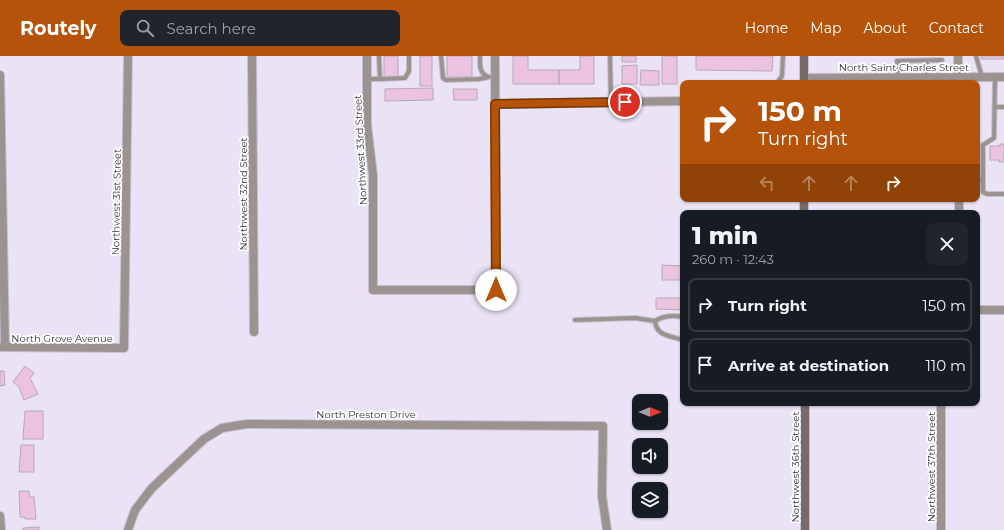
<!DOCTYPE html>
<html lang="en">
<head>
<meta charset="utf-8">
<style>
  body { margin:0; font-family:Montserrat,sans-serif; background:#20242c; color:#f1f3f6; height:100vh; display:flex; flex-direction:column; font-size:15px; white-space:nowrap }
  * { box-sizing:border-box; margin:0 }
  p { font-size:13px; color:#9ea1a6 }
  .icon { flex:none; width:22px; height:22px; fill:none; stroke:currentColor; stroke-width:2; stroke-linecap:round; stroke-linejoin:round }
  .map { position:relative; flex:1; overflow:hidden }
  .details { position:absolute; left:680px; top:154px; width:300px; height:196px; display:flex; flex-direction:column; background:#171b24; border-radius:8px; box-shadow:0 1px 3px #0004 }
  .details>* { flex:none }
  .hud { position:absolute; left:680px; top:24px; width:300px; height:122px; border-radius:8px; box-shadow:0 1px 3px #0004; background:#b45309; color:#fff; overflow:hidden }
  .needle { width:26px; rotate:90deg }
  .tools { position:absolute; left:632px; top:338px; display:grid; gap:8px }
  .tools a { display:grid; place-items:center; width:36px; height:36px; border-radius:8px; background:#171b24; box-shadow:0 1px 3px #0004; font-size:20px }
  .pin { position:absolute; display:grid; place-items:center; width:34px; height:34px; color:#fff; margin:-17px; border:2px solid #fff; border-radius:50%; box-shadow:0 1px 4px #0007 }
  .me { position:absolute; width:44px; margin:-22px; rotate:0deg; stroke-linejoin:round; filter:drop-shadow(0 0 3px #0008) }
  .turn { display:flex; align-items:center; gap:14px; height:84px; padding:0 12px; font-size:18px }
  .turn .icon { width:52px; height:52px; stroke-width:2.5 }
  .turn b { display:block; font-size:28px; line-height:34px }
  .lanes { display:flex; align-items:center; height:38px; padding:0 12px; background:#0003; justify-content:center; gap:20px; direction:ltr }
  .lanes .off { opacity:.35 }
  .round { display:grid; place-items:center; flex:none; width:42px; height:42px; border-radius:8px; background:#20242c }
  .summary { display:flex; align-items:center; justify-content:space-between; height:68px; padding:0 12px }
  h1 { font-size:24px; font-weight:800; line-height:30px }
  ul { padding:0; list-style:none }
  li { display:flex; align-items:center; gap:12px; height:54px; margin:0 8px 6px; padding:0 4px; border:2px solid #363941; border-radius:8px }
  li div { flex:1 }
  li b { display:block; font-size:15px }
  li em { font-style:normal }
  header { display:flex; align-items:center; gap:24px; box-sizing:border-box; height:56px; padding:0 20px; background:#b45309; color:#fff }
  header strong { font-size:19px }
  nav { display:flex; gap:22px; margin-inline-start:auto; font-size:14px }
  .search { width:280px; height:36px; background:#20242c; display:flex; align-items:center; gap:10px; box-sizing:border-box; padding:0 14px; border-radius:8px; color:#9ea1a6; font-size:15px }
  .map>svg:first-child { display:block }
  .building { fill:#ebc3e0; stroke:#b8a8b3 }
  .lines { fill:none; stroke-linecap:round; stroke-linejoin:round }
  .service-casing { stroke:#c5c0d0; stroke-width:6 }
  .minor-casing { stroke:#c5c0d0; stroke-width:10 }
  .secondary-casing { stroke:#c5c0d0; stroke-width:10 }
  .service { stroke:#9c9390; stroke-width:4 }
  .minor { stroke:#9c9390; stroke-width:8 }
  .secondary { stroke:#786b67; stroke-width:8 }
  .route-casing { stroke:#753606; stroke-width:10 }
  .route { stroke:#b45309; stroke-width:7 }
  .labels { text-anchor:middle; stroke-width:3.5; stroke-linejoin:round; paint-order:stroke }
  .street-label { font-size:10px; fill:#35333a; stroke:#fff }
</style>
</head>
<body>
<header>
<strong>Routely</strong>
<div class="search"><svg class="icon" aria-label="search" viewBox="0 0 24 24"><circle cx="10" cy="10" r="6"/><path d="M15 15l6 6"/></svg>Search here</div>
<nav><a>Home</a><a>Map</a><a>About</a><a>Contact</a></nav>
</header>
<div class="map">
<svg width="1004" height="474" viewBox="0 0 1004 474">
  <rect width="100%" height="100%" fill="#e9e3f5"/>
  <path class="building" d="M384 0H398V21H384Z
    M420 0H432V30H420Z
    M447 0H472V21H447Z
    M513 0H528V14H559V28H513Z
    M580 0H594V28H559V14H580Z
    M622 0H636V6H622Z
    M662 0H677V28H662Z
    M696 0H773L772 15 696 14Z
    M981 0H1004V3H981Z
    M637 9V28H622V10Z
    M641 14 659 15V29H640Z
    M433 32V44L385 45V33Z
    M453 33H477V44H454Z
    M1000 88H1004V106H999V104H990V90H1000Z
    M662 209 683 210V224H662Z
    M656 242H683V254L656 253Z
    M25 310 34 317 30 322 38 338 24 344 19 331 13 326Z
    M0 315H4L5 329 0 330Z
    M25 355H43V383H23Z
    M21 389H34V416H19Z
    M19 435H29L30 441H34L36 463H25V461H20Z
    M39 471V474H23V472Z"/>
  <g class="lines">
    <g class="service-casing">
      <path id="service" d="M441 0 443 22 446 24 479 23 489 21
        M480 0C480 9 479 18 489 21
        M610 0 611 46
        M976 0 982 21
        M927 5V21
        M897 21V5L942 4
        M995 21 994 82 983 89V136L987 138H1004
        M367 23H380L379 0
        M380 23 405 22 409 15V0
        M777 27 782 20 783 0
        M995 51H1004
        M977 125 983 124
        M683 261C673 259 664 259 655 265 656 280 671 280 683 284
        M575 264 635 262 655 265"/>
    </g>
    <g class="minor-casing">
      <path id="minor" d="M252 0 254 276
        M367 0V69L373 119V234H496L495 0
        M958 0V27
        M0 19 5 291
        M804 22 1004 21
        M495 48 683 45
        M959 143V157
        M977 254H1004
        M0 291 124 292 128 0
        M941 347V474
        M0 460 1 474
        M128 474 135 454 152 432 204 383 222 372 247 368 603 370 602 440 607 474"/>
    </g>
    <g class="secondary-casing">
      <path id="secondary" d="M804 0V27
        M804 143V157
        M805 347V474"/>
    </g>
    <use href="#service" class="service"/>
    <use href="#minor" class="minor"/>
    <use href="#secondary" class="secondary"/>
  </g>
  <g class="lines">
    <g class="route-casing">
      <path id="route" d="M496 234 495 48 625 46"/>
    </g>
    <use href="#route" class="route"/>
  </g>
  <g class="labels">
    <g class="street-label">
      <text x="904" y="15">North Saint Charles Street</text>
      <text transform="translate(360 94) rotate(-93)" y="4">Northwest 33rd Street</text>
      <text transform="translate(243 138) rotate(-90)" y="4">Northwest 32nd Street</text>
      <text transform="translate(116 146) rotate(-89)" y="4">Northwest 31st Street</text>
      <text x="62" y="286">North Grove Avenue</text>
      <text x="366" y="362">North Preston Drive</text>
      <text transform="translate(795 411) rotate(-90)" y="4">Northwest 36th Street</text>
      <text transform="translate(931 411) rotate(-90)" y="4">Northwest 37th Street</text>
    </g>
  </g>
</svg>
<div class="tools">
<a><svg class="needle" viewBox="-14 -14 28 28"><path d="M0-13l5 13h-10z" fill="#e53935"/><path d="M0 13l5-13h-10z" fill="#9ea1a6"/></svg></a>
<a><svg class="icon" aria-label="sound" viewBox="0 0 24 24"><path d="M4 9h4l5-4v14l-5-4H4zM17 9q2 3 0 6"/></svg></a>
<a><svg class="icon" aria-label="layers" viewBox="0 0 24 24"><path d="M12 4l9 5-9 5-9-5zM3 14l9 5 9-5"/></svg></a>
</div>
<div class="pin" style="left:625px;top:46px;background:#d93025"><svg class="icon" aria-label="arrive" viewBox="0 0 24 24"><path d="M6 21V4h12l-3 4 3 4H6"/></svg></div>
<svg class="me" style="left:496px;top:234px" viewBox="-20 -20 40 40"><circle r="19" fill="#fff"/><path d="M0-13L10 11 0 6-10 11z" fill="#b45309"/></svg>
<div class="hud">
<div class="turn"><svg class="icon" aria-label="right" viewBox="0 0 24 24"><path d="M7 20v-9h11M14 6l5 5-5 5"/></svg><div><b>150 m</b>Turn right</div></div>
<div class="lanes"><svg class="icon off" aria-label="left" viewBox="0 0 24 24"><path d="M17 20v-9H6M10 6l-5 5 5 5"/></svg><svg class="icon off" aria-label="ahead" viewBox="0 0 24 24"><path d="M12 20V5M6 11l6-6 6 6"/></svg><svg class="icon off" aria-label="ahead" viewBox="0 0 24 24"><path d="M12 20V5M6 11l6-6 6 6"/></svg><svg class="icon" aria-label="right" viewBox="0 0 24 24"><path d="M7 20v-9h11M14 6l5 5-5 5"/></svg></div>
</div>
<section class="details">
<div class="summary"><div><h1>1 min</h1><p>260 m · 12:43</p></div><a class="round"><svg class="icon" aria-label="close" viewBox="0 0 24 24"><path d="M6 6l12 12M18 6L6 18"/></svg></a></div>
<ul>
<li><svg class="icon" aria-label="right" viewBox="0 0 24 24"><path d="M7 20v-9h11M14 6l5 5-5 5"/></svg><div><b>Turn right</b></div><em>150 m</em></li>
<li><svg class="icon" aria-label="arrive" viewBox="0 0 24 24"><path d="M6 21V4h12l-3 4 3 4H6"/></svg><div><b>Arrive at destination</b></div><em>110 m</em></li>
</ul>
</section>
</div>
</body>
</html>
